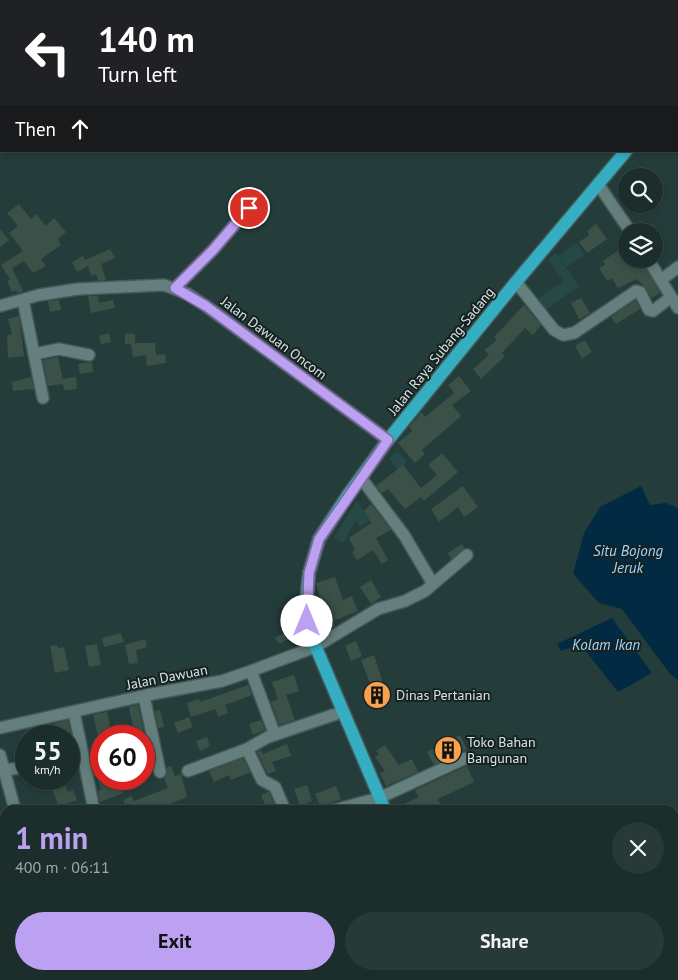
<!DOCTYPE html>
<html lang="en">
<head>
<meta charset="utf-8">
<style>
  body { margin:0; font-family:"PT Sans",sans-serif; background:#283a38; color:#f1f3f6; height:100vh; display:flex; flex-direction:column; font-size:19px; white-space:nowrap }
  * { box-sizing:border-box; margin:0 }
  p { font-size:16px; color:#a0a8a9 }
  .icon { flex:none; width:28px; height:28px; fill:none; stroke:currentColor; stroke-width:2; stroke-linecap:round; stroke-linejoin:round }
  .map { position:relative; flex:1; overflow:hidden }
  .side { position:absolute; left:0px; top:805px; width:679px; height:175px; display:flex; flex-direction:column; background:#1b2e2c; border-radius:15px 15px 0 0; box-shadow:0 2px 8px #0003,0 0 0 1px #394a48 }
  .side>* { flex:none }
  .guide { position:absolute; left:0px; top:0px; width:679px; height:152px; box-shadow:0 2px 8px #0003,0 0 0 1px #394a48; background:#202124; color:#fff; overflow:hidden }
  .tools { position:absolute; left:618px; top:168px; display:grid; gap:10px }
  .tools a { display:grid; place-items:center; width:45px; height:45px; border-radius:50%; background:#1b2e2c; box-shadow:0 2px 8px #0003,0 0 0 1px #394a48; font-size:25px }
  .speed { position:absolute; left:15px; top:725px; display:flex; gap:10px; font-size:25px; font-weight:700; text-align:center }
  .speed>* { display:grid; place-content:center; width:65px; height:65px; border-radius:50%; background:#1b2e2c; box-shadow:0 2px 8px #0003,0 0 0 1px #394a48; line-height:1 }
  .speed small { font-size:12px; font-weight:400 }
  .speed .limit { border:8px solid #d22; background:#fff; color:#111 }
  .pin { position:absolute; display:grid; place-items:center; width:42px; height:42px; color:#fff; margin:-21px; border:2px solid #fff; border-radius:50%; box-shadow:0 1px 5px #0007 }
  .me { position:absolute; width:55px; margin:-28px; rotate:0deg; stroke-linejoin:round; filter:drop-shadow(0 0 4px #0008) }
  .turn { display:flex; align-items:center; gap:18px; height:105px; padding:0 15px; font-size:22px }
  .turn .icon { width:65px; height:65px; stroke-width:2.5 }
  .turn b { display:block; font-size:35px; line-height:42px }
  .then { display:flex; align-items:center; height:48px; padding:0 15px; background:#0003; gap:10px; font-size:19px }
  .round { display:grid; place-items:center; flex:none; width:52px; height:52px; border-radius:26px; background:#283a38 }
  .summary { display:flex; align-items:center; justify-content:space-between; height:85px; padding:0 15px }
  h1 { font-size:30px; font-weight:600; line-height:38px; color:#bca0f2 }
  .primary-button { display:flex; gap:10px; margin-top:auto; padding:10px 15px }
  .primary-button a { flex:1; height:58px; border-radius:30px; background:#bca0f2; color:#111; font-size:20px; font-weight:600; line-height:58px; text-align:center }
  .primary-button a+a { background:#283a38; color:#f1f3f6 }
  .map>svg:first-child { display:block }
  .built { fill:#264947 }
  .water { fill:#022a42 }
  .building { fill:#3b5147 }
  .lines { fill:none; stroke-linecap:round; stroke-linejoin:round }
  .minor-casing { stroke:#435a59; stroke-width:14 }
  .major-casing { stroke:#435a59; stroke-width:15 }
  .minor { stroke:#647f7d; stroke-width:11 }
  .major { stroke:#35aec1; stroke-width:12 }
  .route-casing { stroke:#7a689d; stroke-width:12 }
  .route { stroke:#bca0f2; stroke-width:9 }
  .labels { text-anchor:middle; stroke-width:4; stroke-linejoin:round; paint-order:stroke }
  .street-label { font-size:14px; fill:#d7e6e5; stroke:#162221 }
  .poi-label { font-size:14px; fill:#d7e6e5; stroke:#162221; text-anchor:start }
  .water-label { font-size:15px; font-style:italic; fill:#9fd5fe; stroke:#162221 }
</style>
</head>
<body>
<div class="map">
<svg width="678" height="980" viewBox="0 0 678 980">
  <rect width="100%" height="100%" fill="#243d3b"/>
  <path class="built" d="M576 243 584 255 567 267 559 256Z
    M556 253 579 286 545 310 537 299 563 281 548 259Z
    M397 451 407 461 398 470 389 458Z
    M357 500 369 521 360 527 356 520 343 543 334 538Z"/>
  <path class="water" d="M641 486 650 505 666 503 678 508V680L670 674 622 609 599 603 573 574 584 533 600 507Z
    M612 618 652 673 618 692 580 644 561 651 557 644Z"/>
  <path class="building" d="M19 204 31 219 36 214 46 226 54 218 66 232 58 239 61 245 41 259 46 266 33 273 24 261 12 268 23 291 18 293 16 290 12 292 7 281 10 279 1 265 23 251 9 233 18 226 7 213Z
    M596 224 607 239 587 253 579 242 589 235 587 231Z
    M0 229 9 240 0 247Z
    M623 247 626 253V259H630L633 264 641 259 660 293 652 298 646 288 637 279 618 288 612 278 607 281 599 268 605 265 603 261Z
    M110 249 115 258 101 264 106 280 98 281 96 274 91 276 88 266 77 272 72 262 83 256 85 260Z
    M88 296H98L99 303 113 300 115 308 91 313Z
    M581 298 590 313 579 319 571 303Z
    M59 300 61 310 50 312 48 301Z
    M636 300 640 309 616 324 611 317Z
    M524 305 541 325 533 335 525 328 502 353 505 356 481 379 473 369 489 355 484 350 497 340 494 337Z
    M19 316 24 356 8 358 7 335 12 334 8 319Z
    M109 333 111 342 101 344 99 336Z
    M125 333 135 334V343H155L156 355 165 354 166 363 147 366 146 355 133 357 131 344H125Z
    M585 340 592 352 582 358 575 346Z
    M58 357 63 381V379L76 377 77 389 64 390 63 384 48 386 43 360Z
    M92 362 93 372 80 374 78 364Z
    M459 376 471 391 452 405 461 416 422 450 425 454 415 463 398 443 412 431 409 427 420 414 421 412 425 417 454 393 448 385Z
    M31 377 34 389 13 391 12 382Z
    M442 453 458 472 424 501 421 497 405 509 388 489 382 493 376 486 403 465 421 488 437 475 428 465Z
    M463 486 478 507 464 517 458 507 439 522 431 509Z
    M371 504 391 530 376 538 388 560 382 564 373 550 357 560 352 552 355 550 349 538 371 523 364 511Z
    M462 544 465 548 451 559 448 553Z
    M335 577 343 600 352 596 358 611 333 621 335 626 323 632 315 613V609L322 606 316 583Z
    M371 580 381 597 371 604 360 587Z
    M288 631 291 638 279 644 275 638Z
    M121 633 124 642 104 647 102 638Z
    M145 639 147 647 136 650 138 663 129 664 125 645Z
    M356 641 362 656 351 661 345 646Z
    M97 644 101 665 89 667 85 646Z
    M57 645 58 648 64 647 69 670 55 673 50 646Z
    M374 655 389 701 370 707 366 696 371 694 367 684 370 683 361 660Z
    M294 675 299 691 286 695 295 720 279 725 271 702 278 699 272 682Z
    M248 685 252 695 225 705 228 713 218 717 216 709 191 717 187 703 199 699 200 702Z
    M138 705 144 734 98 736 93 715 107 712 111 731 133 726 129 707Z
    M160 710 164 727 158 728 155 711Z
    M189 717 193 727 178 733 174 723Z
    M68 720 71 736H31V734L53 728V724Z
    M261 720 265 730 253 735 249 724Z
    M460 735 467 749 434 765 427 752Z
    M207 737 210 746 200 751 196 741Z
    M287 744 291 756 272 762 276 771 268 774 257 752 261 750 263 754Z
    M385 745 399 765 412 759 418 772 386 786 380 773 385 771 375 757 379 754 376 751Z
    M243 758 250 772 231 780 229 775 214 782 209 771Z
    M171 766 175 776 181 774 187 797 155 810H127L123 800 131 796 134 801 168 788 164 778 167 774V767Z
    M467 766 474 782 438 799 443 810H406L404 804 419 797 415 790Z
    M48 779H63L68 792 73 790 77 800 59 807Z
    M98 779H117L123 793 100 802 98 791 101 790Z
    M307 785 312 801 300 806 294 789Z
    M336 786 341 799 321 807 315 794Z
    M268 792H269L277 810H267L261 795Z"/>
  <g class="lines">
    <g class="minor-casing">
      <path id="minor" d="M598 184 630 231
        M648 259 678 308
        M661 280 678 267
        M516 282 554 330 563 335 574 333 636 291 640 292 649 310 653 311 671 297
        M175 288 213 250 249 208
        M23 300 43 398
        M0 306 39 295 78 289 164 285 188 294 206 306 388 440
        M34 354 59 349 89 355
        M361 478 404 535 433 584
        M251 671 275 735
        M144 696 160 772
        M74 712 94 810
        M0 728 147 695 222 681 251 671 315 647 378 609 405 601 425 591 467 555
        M247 749 262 780 275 787 285 810
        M0 755 15 810
        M5 770 19 768
        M188 771 247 749 268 737 342 712
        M334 810 379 798 466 758
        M0 939 5 927"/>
    </g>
    <g class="major-casing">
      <path id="major" d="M385 810 309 631 306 602 309 573 319 539 348 495 388 440 516 282 626 151
        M472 975 475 980"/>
    </g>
    <use href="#minor" class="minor"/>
    <use href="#major" class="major"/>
  </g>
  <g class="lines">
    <g class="route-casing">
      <path id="route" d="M249 208 213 250 175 288 206 306 388 440 319 539 309 573 307 621"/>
    </g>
    <use href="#route" class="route"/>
  </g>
  <defs>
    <g id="building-disc" transform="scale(1.4375)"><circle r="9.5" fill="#f8a04c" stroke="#162221"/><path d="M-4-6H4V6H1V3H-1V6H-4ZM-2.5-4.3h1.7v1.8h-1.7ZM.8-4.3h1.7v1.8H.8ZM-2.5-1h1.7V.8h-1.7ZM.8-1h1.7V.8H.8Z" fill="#111"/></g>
  </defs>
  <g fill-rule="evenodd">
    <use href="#building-disc" x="377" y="695"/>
    <use href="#building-disc" x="448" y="750"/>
  </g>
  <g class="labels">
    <g class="street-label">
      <text transform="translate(274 338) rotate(37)" y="5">Jalan Dawuan Oncom</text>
      <text transform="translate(441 351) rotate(-51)" y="5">Jalan Raya Subang-Sadang</text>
      <text transform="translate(167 677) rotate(-11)" y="5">Jalan Dawuan</text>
    </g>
    <g class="poi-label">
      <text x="396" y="700">Dinas Pertanian</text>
      <text x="467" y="747">Toko Bahan<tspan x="467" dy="16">Bangunan</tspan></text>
    </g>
    <g class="water-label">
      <text x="628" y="556">Situ Bojong<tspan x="628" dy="17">Jeruk</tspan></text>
      <text x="606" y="650">Kolam Ikan</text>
    </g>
  </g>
</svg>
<div class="tools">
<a><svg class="icon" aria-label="search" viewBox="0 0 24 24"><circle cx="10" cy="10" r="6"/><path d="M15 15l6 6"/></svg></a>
<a><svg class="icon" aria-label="layers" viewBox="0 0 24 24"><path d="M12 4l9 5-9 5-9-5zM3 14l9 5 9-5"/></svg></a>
</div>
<div class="speed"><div>55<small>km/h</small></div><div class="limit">60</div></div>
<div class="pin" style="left:249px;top:208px;background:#d93025"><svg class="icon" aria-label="arrive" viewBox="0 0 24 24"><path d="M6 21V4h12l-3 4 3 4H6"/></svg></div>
<svg class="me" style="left:307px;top:621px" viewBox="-20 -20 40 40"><circle r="19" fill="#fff"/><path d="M0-13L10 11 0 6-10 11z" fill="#bca0f2"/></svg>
<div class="guide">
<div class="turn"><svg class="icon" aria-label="left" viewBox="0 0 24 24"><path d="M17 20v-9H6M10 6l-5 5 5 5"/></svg><div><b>140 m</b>Turn left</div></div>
<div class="then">Then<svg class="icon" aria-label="ahead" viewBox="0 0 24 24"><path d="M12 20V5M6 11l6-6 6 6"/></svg></div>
</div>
<section class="side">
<div class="summary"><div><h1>1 min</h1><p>400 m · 06:11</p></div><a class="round"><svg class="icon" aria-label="close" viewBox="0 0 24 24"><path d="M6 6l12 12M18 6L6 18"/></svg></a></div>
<div class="primary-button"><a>Exit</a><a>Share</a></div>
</section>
</div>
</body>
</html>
